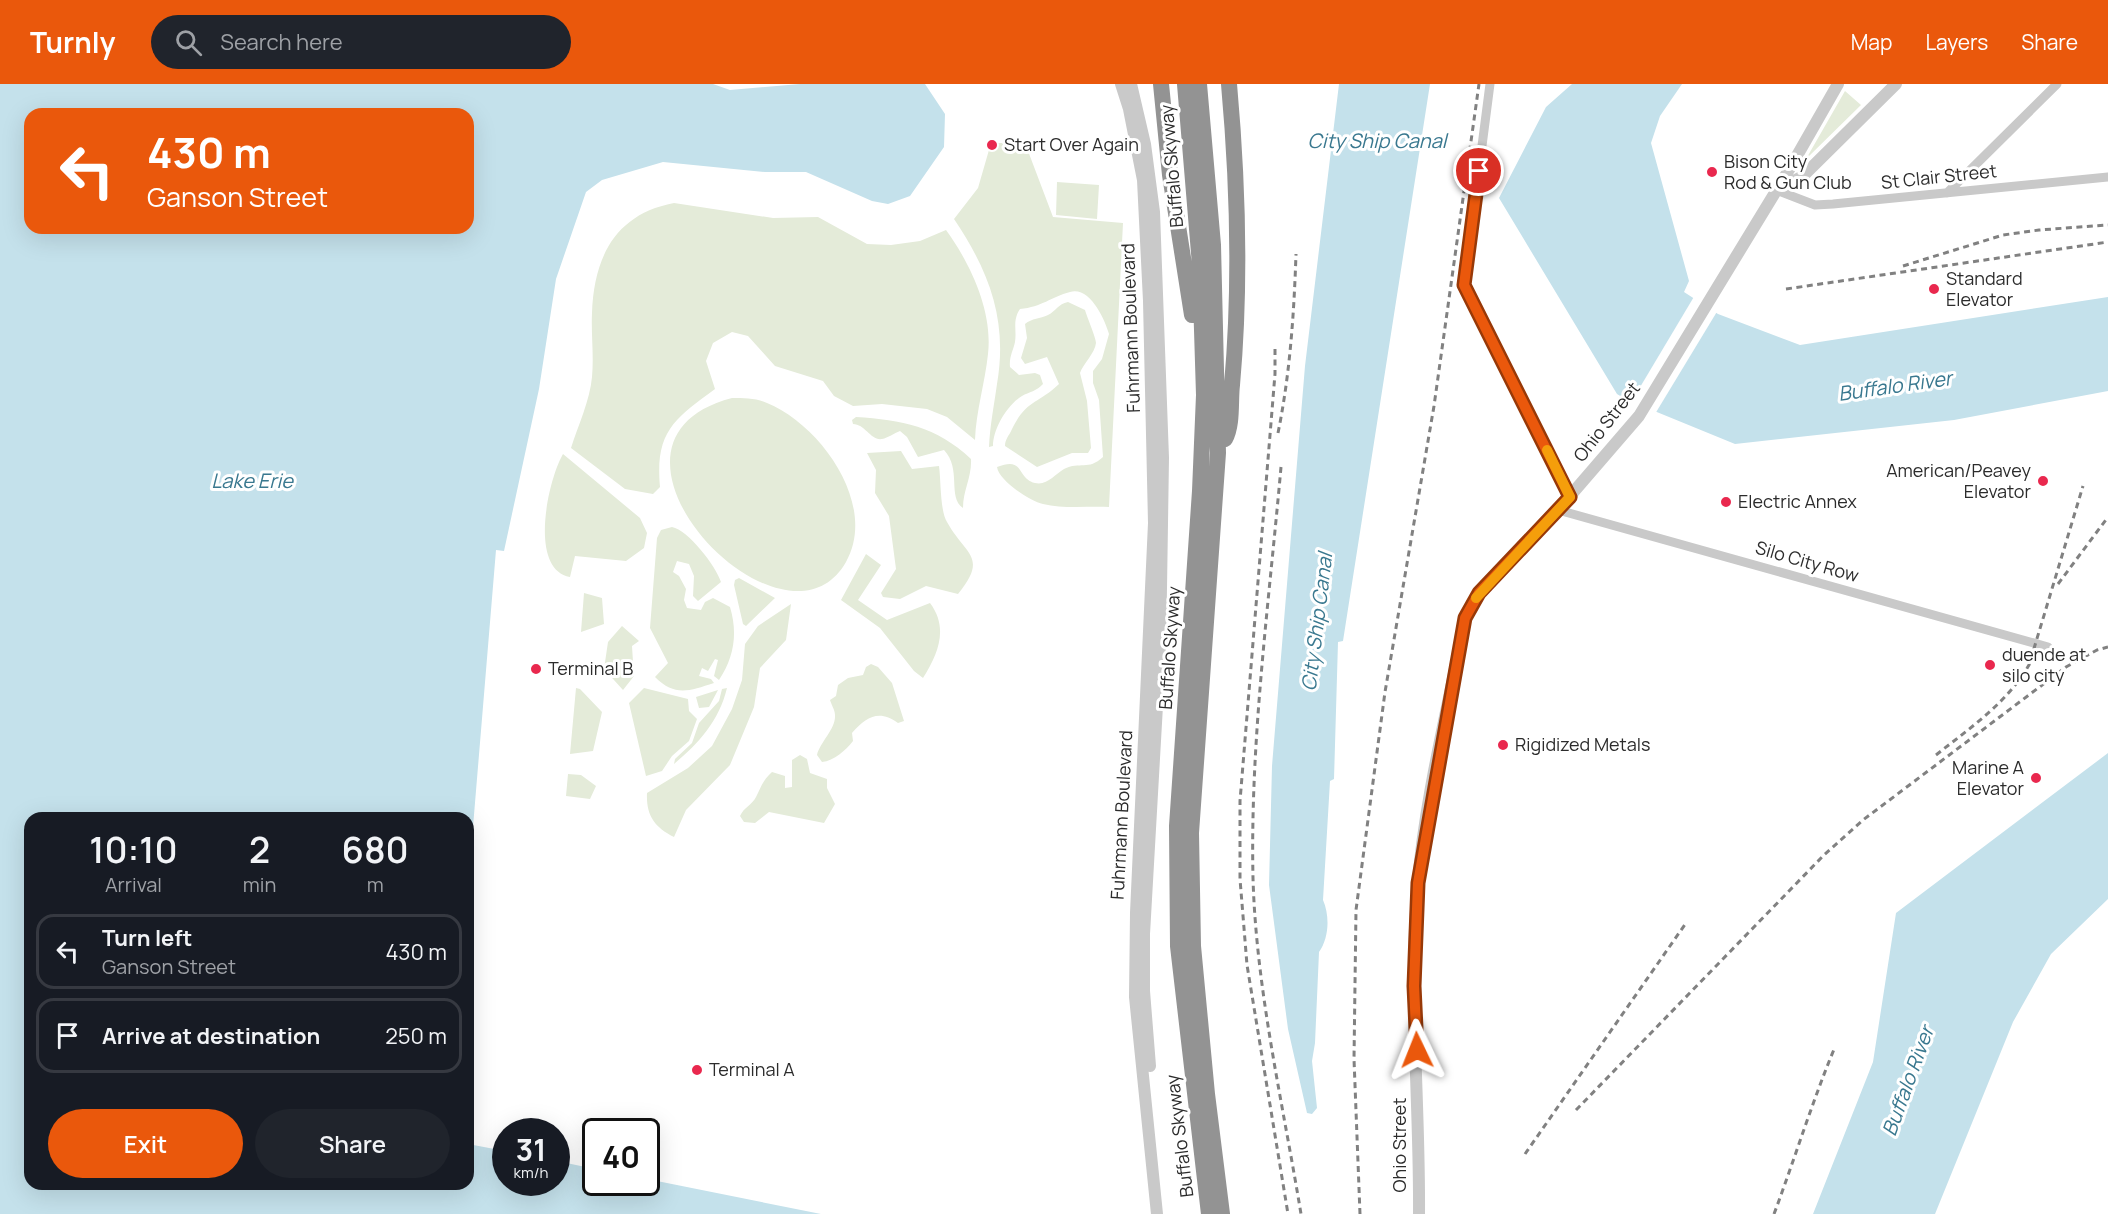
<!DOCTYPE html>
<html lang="en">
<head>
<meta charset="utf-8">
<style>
  body { margin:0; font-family:Manrope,sans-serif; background:#20242c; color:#f1f3f6; height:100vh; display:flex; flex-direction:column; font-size:22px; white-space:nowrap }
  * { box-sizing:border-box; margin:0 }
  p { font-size:20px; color:#9ea1a6 }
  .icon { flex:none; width:33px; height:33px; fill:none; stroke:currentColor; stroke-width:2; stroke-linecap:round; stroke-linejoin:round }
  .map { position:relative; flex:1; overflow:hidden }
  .panel { position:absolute; left:24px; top:728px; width:450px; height:378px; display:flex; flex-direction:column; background:#171b24; border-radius:18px; box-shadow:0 6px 24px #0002 }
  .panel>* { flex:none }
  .guide { position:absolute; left:24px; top:24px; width:450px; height:126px; border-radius:18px; box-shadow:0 6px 24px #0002; background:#ea580c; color:#fff; overflow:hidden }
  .speed { position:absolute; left:492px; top:1034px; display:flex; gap:12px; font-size:30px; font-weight:700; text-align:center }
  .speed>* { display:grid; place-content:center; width:78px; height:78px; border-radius:50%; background:#171b24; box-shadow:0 6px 24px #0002; line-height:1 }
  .speed small { font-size:15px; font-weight:400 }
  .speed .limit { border:3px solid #111; border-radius:9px; background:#fff; color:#111 }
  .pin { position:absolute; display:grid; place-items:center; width:51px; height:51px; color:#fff; margin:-26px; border:3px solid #fff; border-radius:50%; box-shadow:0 2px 6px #0007 }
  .me { position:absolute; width:66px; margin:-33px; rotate:358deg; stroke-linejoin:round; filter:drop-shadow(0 0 4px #0008) }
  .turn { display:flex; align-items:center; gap:21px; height:126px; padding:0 24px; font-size:27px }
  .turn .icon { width:78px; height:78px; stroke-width:2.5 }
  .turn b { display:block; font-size:42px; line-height:51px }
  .eta { display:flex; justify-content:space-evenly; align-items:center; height:102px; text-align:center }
  .eta b { font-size:36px; font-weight:600; line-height:42px }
  .primary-button { display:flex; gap:12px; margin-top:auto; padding:12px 24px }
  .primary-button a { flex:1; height:69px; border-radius:36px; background:#ea580c; color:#fff; font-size:24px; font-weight:600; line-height:69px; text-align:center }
  .primary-button a+a { background:#20242c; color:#f1f3f6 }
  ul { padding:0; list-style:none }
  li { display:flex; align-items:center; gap:18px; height:75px; margin:0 12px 9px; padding:0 12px; border:3px solid #363941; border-radius:18px }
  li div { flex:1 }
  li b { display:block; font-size:22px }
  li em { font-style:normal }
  header { display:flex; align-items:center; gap:36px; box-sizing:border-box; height:84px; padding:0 30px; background:#ea580c; color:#fff }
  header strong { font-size:28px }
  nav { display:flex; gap:33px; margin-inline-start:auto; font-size:21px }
  .search { width:420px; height:54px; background:#20242c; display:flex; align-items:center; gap:15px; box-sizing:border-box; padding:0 21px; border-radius:33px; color:#9ea1a6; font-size:22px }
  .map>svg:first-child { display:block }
  .green { fill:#e4ebd9 }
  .water { fill:#c4e1eb; fill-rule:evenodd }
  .pier { fill:#fff }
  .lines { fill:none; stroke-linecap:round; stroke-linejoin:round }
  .minor { stroke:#c9c9c9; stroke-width:9 }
  .tertiary { stroke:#c9c9c9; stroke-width:12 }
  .motorway { stroke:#939393; stroke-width:16 }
  .rail { stroke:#818181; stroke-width:3; stroke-dasharray:6 4.5; stroke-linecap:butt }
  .route-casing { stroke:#983908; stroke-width:15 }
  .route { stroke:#ea580c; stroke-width:10 }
  .slow { stroke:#f59e0b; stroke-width:10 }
  .poi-dot { fill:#e9284e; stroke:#fff; stroke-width:2 }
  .labels { text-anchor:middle; stroke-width:6; stroke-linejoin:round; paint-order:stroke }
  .poi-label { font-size:18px; fill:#2c2c2c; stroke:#fff; text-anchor:start }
  .street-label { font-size:18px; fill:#2c2c2c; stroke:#fff }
  .water-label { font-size:20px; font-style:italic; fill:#39788f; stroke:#fff }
</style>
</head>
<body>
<header>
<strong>Turnly</strong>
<div class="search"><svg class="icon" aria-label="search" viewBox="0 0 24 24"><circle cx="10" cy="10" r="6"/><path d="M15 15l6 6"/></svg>Search here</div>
<nav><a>Map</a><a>Layers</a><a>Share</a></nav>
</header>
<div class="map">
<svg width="2108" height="1130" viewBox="0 0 2108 1130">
  <rect width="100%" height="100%" fill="#fff"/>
  <path class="green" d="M1845 7 1861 21 1806 75Z
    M991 59H1025L1053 133 1123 139 1109 423C1088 422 1063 425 1043 420 1030 417 999 397 997 383 1025 372 1016 394 1035 399 1047 402 1055 390 1064 385 1080 377 1088 387 1103 373L1099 316 1093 299V287L1102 275 1109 250C1105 236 1090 202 1070 208 1051 213 1042 223 1020 225 1012 237 1017 245 1015 258 1013 267 1009 273 1010 283L1019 291 1035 289 1040 291 1043 300C1037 307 1029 308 1022 312 1007 321 993 345 993 362L989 363C990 341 994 322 997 300 1008 236 989 187 954 135L978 104Z
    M1057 98 1099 101 1097 135 1056 131Z
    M674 119 773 134 818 133 867 160 891 161 920 157 946 146C970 179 993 227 988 270 985 299 976 327 975 356L947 333 927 325 882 320 853 322 834 312 823 297 775 282 748 252 732 248 713 259 706 277 715 305C674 335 655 348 660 403L653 410 625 405 571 364C578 342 590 316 592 293 594 272 591 250 592 229 594 172 616 130 674 119Z
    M1068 218 1085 226C1087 233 1096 254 1096 259 1095 269 1083 280 1080 289L1087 317 1091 364 1088 369H1072L1037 383 1005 362C1005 355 1009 352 1012 345 1027 315 1037 321 1059 300L1047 273 1025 280 1021 274 1027 254 1025 240C1032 234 1040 235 1048 231 1056 227 1058 220 1068 218Z
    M732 314C744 314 756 314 767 319 821 341 878 421 846 478 784 587 564 358 732 314Z
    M856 333C902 336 936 342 971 375 972 393 963 406 963 424 947 413 962 385 944 366L918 373 907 353 900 347C894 349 888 354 882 355 871 357 865 340 853 340L852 336Z
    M901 367 912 385 939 382C941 396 940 427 947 438 965 471 989 472 958 510L926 502 900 515 883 513 881 509 896 485 889 432 875 409 876 386 867 369Z
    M563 370 640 434 647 449 644 464 626 477 575 472 570 493C528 485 548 396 563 370Z
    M672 443C688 446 716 482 721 498L698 517 693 512 694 492 689 480 677 477 673 488 679 492 686 505 684 516 687 524 701 526 705 518 713 514 730 523C738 550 734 573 719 596L714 592 718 576 715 575 708 587 702 584 699 592 711 595 714 599C689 607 675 613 655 593L668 579 650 544 657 454 661 446Z
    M866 470 881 481 858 516 887 536 930 519C949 544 938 570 923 594L914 587 880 544 841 516Z
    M739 494 775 514 746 542 743 540 734 501 735 496Z
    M584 509 602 514 604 540 581 548Z
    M791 520 786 556 760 584 754 623 730 681 686 726 674 753C654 743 646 731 647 709L688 684 712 662 732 625 742 596 745 560 758 542Z
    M622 542 639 557 632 562 633 578 628 589 634 592 623 606 604 585 608 558Z
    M871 580 878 583 892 599 904 637 898 639C879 625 866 633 852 649L853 657C846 666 834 677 822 678L817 671C820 658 836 645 835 631 835 626 831 620 830 616L836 612 838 601 848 594 863 591 866 583Z
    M576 604 580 605 602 628 593 667 570 670Z
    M644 604 688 615 689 627 697 635 689 657 672 672 662 687 646 692 629 619Z
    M727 604C719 637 699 659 674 680L675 675 692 659 699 639 719 617 722 605Z
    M718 606 709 623 699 624 696 613Z
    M800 671 807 675 810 689 827 695V704L835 720 824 739 769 728 755 739 744 738 740 732C744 723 752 721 756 713 761 703 763 696 772 688L785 692V704L792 703V676Z
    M568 690 581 691 596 702 590 715 566 712Z"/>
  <path class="water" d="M0 0H713L730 6 800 0H925L945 30 944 63 910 112 888 120 872 117 806 88H765L663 78 602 96 586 108 556 195 539 305 504 467 496 466 468 803V734H30V1100H468V1060L505 1067 506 1098H556L557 1077 595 1085 596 1098H646L647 1095 821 1130H0ZM30 30H468V144H30Z
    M1339 0H1430L1343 557 1338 558 1334 695 1330 697 1323 816C1330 832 1329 854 1319 868L1315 959 1312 977 1317 1024 1312 1030 1307 1029 1288 945 1269 801 1272 682 1305 282Z
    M1572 0H1682L1660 32 1651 59 1689 197 1684 208 1718 230 1800 261 2108 213V307L1954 336 1735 360 1625 315 1617 310 1499 114 1546 23Z
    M2108 669V815L2051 870 2013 938 1935 1130H1813L1873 978 1896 829Z"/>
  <path class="pier" d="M1695 211 1718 226 1655 330 1630 320Z"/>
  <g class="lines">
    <path class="minor" d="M1490 0 1464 201 1570 413
      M1776 106 1815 121 1833 120 2108 93
      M1947 109 2057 0
      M1558 426 2048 563"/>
    <path class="tertiary" d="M1121 0 1129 25 1143 96 1149 217 1154 439 1136 829 1135 913 1157 1130
      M1131 0 1145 60 1154 128 1163 374 1160 569 1144 850V907L1150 982
      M1777 106 1803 92 1896 0
      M1419 1130C1420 1020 1408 908 1418 798 1425 712 1449 620 1465 534L1479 509 1558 426 1639 332 1790 84 1838 0"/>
    <path class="motorway" d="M1161 0 1170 91 1192 231
      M1185 0 1200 181 1204 311 1200 407 1177 742 1178 862 1209 1130
      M1199 0 1213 161 1218 369 1191 749 1193 862 1207 1010 1222 1130
      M1225 355C1233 340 1230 317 1232 301 1241 200 1238 100 1229 0"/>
    <path class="rail" d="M1903 182 2003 151 2039 146 2108 141
      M1786 205 2108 158
      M1275 265V290L1240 717V795L1247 881 1288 1130
      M1278 349C1290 290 1294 230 1296 170
      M1281 383C1269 519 1250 657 1253 794 1256 905 1283 1020 1301 1130
      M2058 500 2108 433
      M1936 671C1971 643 2006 620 2029 581L2083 402
      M1576 1026 1824 771 1863 736 2066 583 2097 566 2108 563
      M1525 1070 1686 839
      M1360 1130 1354 975 1356 826 1385 608 1434 322 1479 0
      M1774 1130C1795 1074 1812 1018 1835 963"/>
  </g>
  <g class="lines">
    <g class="route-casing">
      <path id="route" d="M1417 966 1414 902 1418 799 1465 534 1479 509 1570 413 1464 201 1479 87"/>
    </g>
    <use href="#route" class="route"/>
    <path class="slow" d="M1476 514 1570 413 1547 366"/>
  </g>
  <g class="poi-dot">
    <circle cx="992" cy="61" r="6"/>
    <circle cx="1712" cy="88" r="6"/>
    <circle cx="1934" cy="205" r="6"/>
    <circle cx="2043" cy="397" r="6"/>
    <circle cx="1726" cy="418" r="6"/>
    <circle cx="1990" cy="581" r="6"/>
    <circle cx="536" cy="585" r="6"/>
    <circle cx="1503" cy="661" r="6"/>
    <circle cx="2036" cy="694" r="6"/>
    <circle cx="697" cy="986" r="6"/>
  </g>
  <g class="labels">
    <g class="poi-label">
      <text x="1004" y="67">Start Over Again</text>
      <text x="1724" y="84">Bison City<tspan x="1724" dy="21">Rod &amp; Gun Club</tspan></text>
      <text x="1946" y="201">Standard<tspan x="1946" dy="21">Elevator</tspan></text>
      <text x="2031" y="393" text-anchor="end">American/Peavey<tspan x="2031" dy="21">Elevator</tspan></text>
      <text x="1738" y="424">Electric Annex</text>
      <text x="2002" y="577">duende at<tspan x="2002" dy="21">silo city</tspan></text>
      <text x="548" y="591">Terminal B</text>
      <text x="1515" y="667">Rigidized Metals</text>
      <text x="2024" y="690" text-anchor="end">Marine A<tspan x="2024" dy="21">Elevator</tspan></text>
      <text x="709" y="992">Terminal A</text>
    </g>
    <g class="street-label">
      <text transform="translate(1172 82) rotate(-95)" y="6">Buffalo Skyway</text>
      <text transform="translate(1939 93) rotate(-6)" y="6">St Clair Street</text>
      <text transform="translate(1131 244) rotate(-92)" y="6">Fuhrmann Boulevard</text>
      <text transform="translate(1607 338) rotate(-52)" y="6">Ohio Street</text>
      <text transform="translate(1807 478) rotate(16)" y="6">Silo City Row</text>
      <text transform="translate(1170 564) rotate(-86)" y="6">Buffalo Skyway</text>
      <text transform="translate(1122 731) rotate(-87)" y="6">Fuhrmann Boulevard</text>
      <text transform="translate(1180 1052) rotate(-97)" y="6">Buffalo Skyway</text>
      <text transform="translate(1400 1061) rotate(-90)" y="6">Ohio Street</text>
    </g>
    <g class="water-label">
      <text x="1377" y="64">City Ship Canal</text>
      <text transform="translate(1895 302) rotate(-8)" y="7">Buffalo River</text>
      <text x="252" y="404">Lake Erie</text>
      <text transform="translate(1317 538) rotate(-83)" y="7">City Ship Canal</text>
      <text transform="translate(1908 997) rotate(-70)" y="7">Buffalo River</text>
    </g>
  </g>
</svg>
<div class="speed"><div>31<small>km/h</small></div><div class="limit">40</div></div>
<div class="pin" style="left:1479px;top:87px;background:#d93025"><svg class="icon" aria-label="arrive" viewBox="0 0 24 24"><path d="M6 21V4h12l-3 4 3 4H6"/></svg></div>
<svg class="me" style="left:1417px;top:966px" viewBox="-20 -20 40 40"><path d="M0-17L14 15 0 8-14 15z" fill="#ea580c" stroke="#fff" stroke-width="4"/></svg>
<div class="guide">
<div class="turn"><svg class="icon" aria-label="left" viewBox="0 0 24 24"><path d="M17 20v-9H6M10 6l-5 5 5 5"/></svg><div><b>430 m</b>Ganson Street</div></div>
</div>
<section class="panel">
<div class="eta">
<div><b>10:10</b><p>Arrival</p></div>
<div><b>2</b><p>min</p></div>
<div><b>680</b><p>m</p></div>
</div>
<ul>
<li><svg class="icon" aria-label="left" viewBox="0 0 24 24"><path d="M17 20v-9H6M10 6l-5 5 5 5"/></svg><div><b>Turn left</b><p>Ganson Street</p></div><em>430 m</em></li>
<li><svg class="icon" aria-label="arrive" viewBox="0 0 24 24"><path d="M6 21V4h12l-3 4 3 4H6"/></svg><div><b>Arrive at destination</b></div><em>250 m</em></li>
</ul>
<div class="primary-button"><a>Exit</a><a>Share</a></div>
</section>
</div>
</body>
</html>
